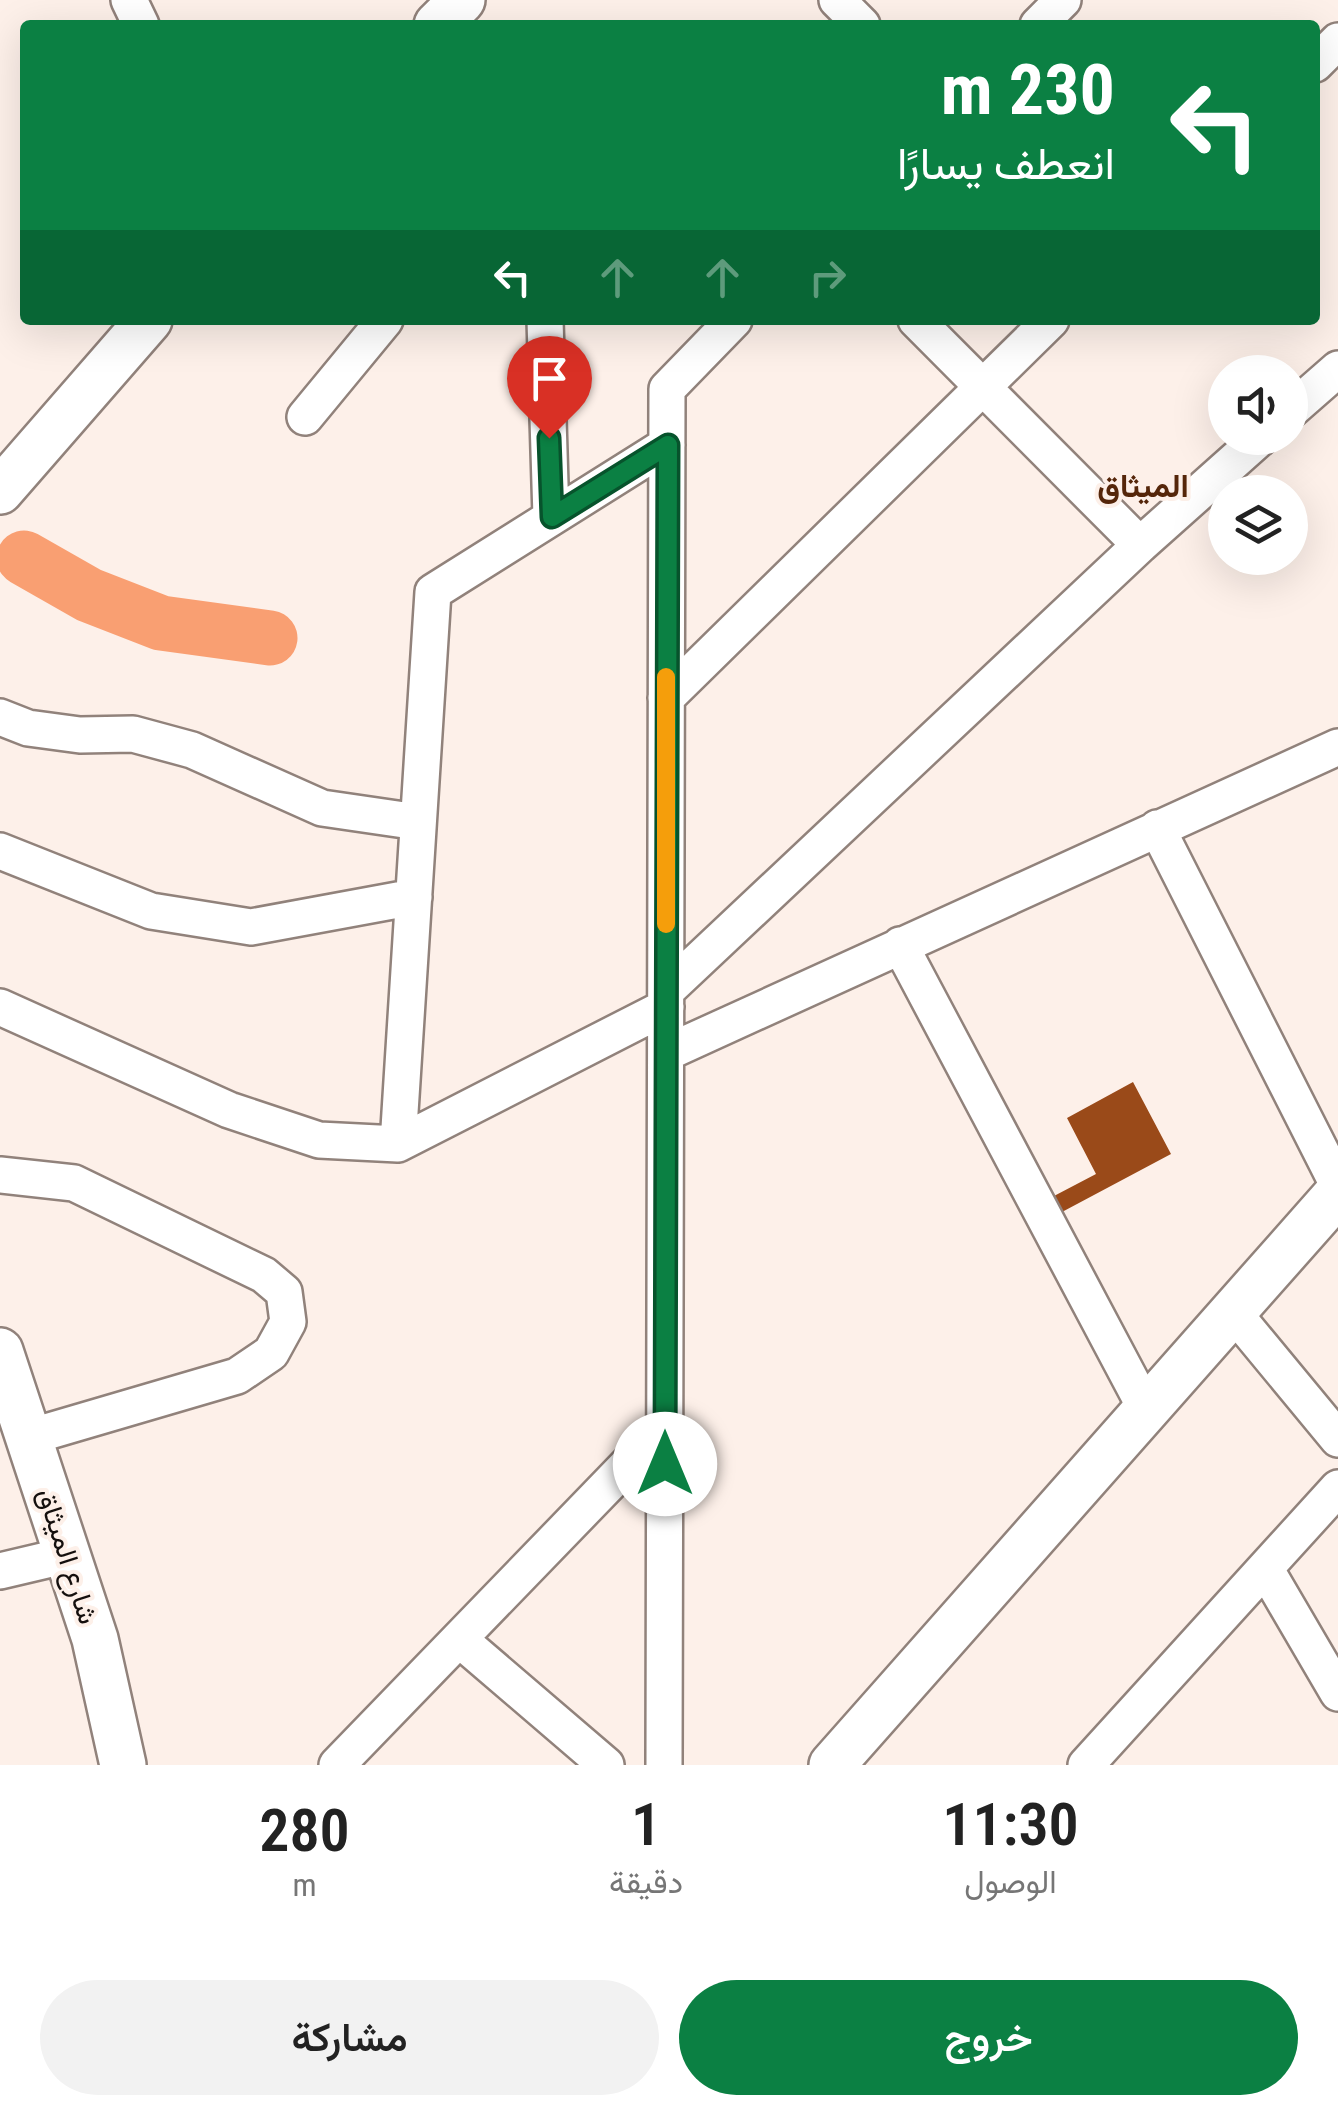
<!DOCTYPE html>
<html lang="ar">
<head>
<meta charset="utf-8">
<style>
  body { margin:0; font-family:"Roboto Condensed",Vazirmatn,sans-serif; background:#f2f2f2; color:#222; direction:rtl; height:100vh; display:flex; flex-direction:column; font-size:38px; white-space:nowrap }
  * { box-sizing:border-box; margin:0 }
  p { font-size:32px; color:#767676 }
  .icon { flex:none; width:55px; height:55px; fill:none; stroke:currentColor; stroke-width:2; stroke-linecap:round; stroke-linejoin:round }
  .map { position:relative; height:1765px; overflow:hidden; direction:ltr }
  .panel { display:flex; flex-direction:column; background:#fff; flex:1 }
  .panel>* { flex:none }
  .guide { position:absolute; left:20px; top:20px; width:1300px; height:305px; border-radius:10px; box-shadow:0 10px 40px #0002; direction:rtl; background:#0b8043; color:#fff; overflow:hidden }
  .buttons { position:absolute; left:1208px; top:355px; display:grid; gap:20px }
  .buttons a { display:grid; place-items:center; width:100px; height:100px; border-radius:50%; background:#fff; box-shadow:0 10px 40px #0002; font-size:50px }
  .pin { position:absolute; display:grid; place-items:center; width:85px; height:85px; color:#fff; margin:-102px -42px; border-radius:50% 50% 50% 0; rotate:-45deg; box-shadow:0 0 10px #0007 }
  .pin .icon { rotate:45deg }
  .me { position:absolute; width:110px; margin:-55px; rotate:0deg; stroke-linejoin:round; filter:drop-shadow(0 0 8px #0008) }
  .turn { display:flex; align-items:center; gap:35px; height:210px; padding:0 40px; font-size:45px }
  .turn .icon { width:130px; height:130px; stroke-width:2.5 }
  .turn b { display:block; font-size:70px; line-height:85px }
  .lanes { display:flex; align-items:center; height:95px; padding:0 40px; background:#0003; justify-content:center; gap:50px; direction:ltr }
  .lanes .off { opacity:.35 }
  .eta { display:flex; justify-content:space-evenly; align-items:center; height:170px; text-align:center }
  .eta b { font-size:60px; font-weight:600; line-height:70px }
  .button { display:flex; gap:20px; margin-top:auto; padding:20px 40px }
  .button a { flex:1; height:115px; border-radius:60px; background:#0b8043; color:#fff; font-size:40px; font-weight:600; line-height:115px; text-align:center }
  .button a+a { background:#f2f2f2; color:#222 }
  .map>svg:first-child { display:block }
  .lines { fill:none; stroke-linecap:round; stroke-linejoin:round }
  .river { stroke:#f99f72; stroke-width:55 }
  .building { fill:#9a4a19 }
  .minor-casing { stroke:#91827b; stroke-width:40 }
  .tertiary-casing { stroke:#91827b; stroke-width:50 }
  .minor { stroke:#fff; stroke-width:35 }
  .tertiary { stroke:#fff; stroke-width:45 }
  .route-casing { stroke:#07532c; stroke-width:25 }
  .route { stroke:#0b8043; stroke-width:18 }
  .slow { stroke:#f59e0b; stroke-width:18 }
  .labels { text-anchor:middle; stroke-width:8; stroke-linejoin:round; paint-order:stroke }
  .street-label { font-size:28px; fill:#140f0d; stroke:#fdf0e9 }
  .quarter-label { font-size:32px; font-weight:bold; fill:#55260a; stroke:#fdf0e9 }
</style>
</head>
<body>
<div class="map">
<svg width="1338" height="1765" viewBox="0 0 1338 1765">
  <rect width="100%" height="100%" fill="#fdf0e9"/>
  <g class="lines">
    <path class="river" d="M24 558 89 595 161 623 270 638"/>
  </g>
  <path class="building" d="M1133 1082 1171 1154 1062 1212 1054 1196 1096 1174 1067 1118Z"/>
  <g class="lines">
    <g class="minor-casing">
      <path id="minor" d="M129 0 141 25
        M837 0 862 25
        M1038 25 1063 0
        M1315 64 1338 41
        M545 320 551 517
        M916 320 1140 545
        M1290 411 1338 369
        M305 417 385 320
        M666 698 1051 320
        M0 717 28 728 80 735 133 734 192 750 322 808 418 822
        M1157 828 1338 1185
        M0 851 151 911 251 927 414 897
        M900 945 1146 1409
        M666 991 1140 545 1260 438
        M0 1007 229 1110 319 1140 398 1144
        M666 1007 398 1144 433 592 667 445
        M666 1053 1338 747
        M0 1175 74 1183 264 1275 284 1292 288 1322 271 1353 237 1376 29 1437
        M1233 1312 1338 1439
        M1265 1568 1338 1693
        M0 1571 68 1555
        M459 1639 606 1765
        M337 1765 665 1426
        M664 1765 667 389 734 320
        M1086 1765 1338 1488"/>
    </g>
    <g class="tertiary-casing">
      <path id="tertiary" d="M437 25 462 0
        M0 491 149 320
        M0 1351 95 1639 123 1765
        M832 1765 1338 1193"/>
    </g>
    <use href="#minor" class="minor"/>
    <use href="#tertiary" class="tertiary"/>
  </g>
  <g class="lines">
    <g class="route-casing">
      <path id="route" d="M549 438 552 517 668 445 665 1464"/>
    </g>
    <use href="#route" class="route"/>
    <path class="slow" d="M666 924V677"/>
  </g>
  <g class="labels">
    <g class="street-label">
      <text transform="translate(68 1556) rotate(72)" y="10">شارع الميثاق</text>
    </g>
    <g class="quarter-label">
      <text x="1143" y="497">الميثاق</text>
    </g>
  </g>
</svg>
<div class="buttons">
<a><svg class="icon" aria-label="sound" viewBox="0 0 24 24"><path d="M4 9h4l5-4v14l-5-4H4zM17 9q2 3 0 6"/></svg></a>
<a><svg class="icon" aria-label="layers" viewBox="0 0 24 24"><path d="M12 4l9 5-9 5-9-5zM3 14l9 5 9-5"/></svg></a>
</div>
<div class="pin" style="left:549px;top:438px;background:#d93025"><svg class="icon" aria-label="arrive" viewBox="0 0 24 24"><path d="M6 21V4h12l-3 4 3 4H6"/></svg></div>
<svg class="me" style="left:665px;top:1464px" viewBox="-20 -20 40 40"><circle r="19" fill="#fff"/><path d="M0-13L10 11 0 6-10 11z" fill="#0b8043"/></svg>
<div class="guide">
<div class="turn"><svg class="icon" aria-label="left" viewBox="0 0 24 24"><path d="M17 20v-9H6M10 6l-5 5 5 5"/></svg><div><b>230 m</b>انعطف يسارًا</div></div>
<div class="lanes"><svg class="icon" aria-label="left" viewBox="0 0 24 24"><path d="M17 20v-9H6M10 6l-5 5 5 5"/></svg><svg class="icon off" aria-label="ahead" viewBox="0 0 24 24"><path d="M12 20V5M6 11l6-6 6 6"/></svg><svg class="icon off" aria-label="ahead" viewBox="0 0 24 24"><path d="M12 20V5M6 11l6-6 6 6"/></svg><svg class="icon off" aria-label="right" viewBox="0 0 24 24"><path d="M7 20v-9h11M14 6l5 5-5 5"/></svg></div>
</div>
</div>
<section class="panel">
<div class="eta">
<div><b>11:30</b><p>الوصول</p></div>
<div><b>1</b><p>دقيقة</p></div>
<div><b>280</b><p>m</p></div>
</div>
<div class="button"><a>خروج</a><a>مشاركة</a></div>
</section>
</body>
</html>
